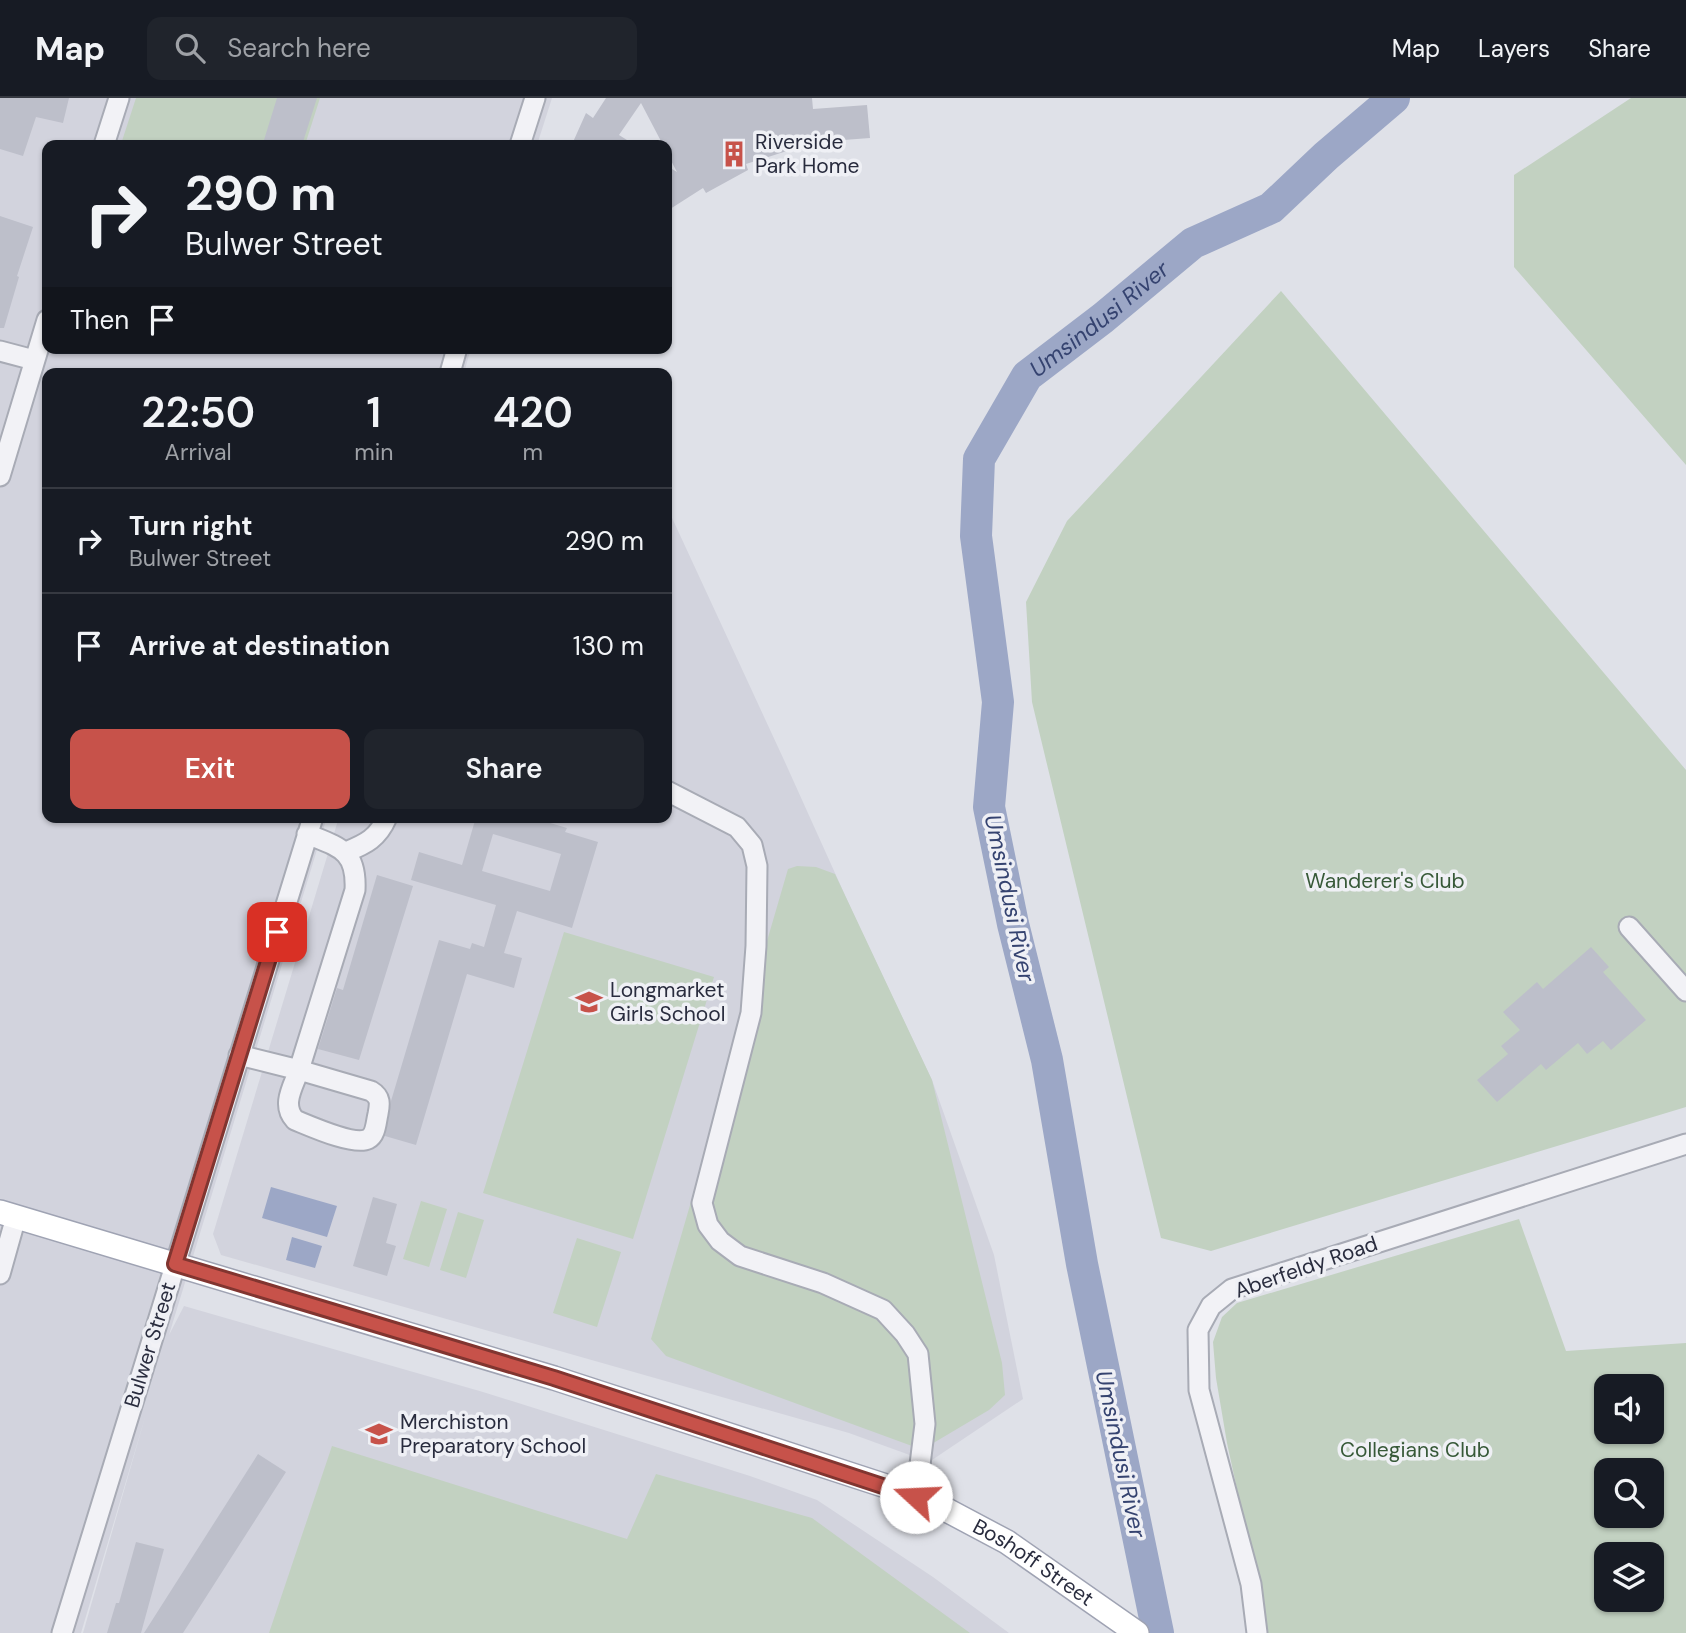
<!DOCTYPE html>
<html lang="en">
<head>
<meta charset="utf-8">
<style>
  body { margin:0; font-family:"DM Sans",sans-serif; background:#20242c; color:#f1f3f6; height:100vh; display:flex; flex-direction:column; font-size:26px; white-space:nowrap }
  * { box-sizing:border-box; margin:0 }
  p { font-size:23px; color:#9ea1a6 }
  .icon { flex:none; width:38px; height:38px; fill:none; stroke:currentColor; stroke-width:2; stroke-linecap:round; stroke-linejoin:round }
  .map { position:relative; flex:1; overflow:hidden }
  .details { position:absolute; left:42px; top:270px; width:630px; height:455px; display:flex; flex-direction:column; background:#171b24; border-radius:14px; box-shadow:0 2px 5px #0004 }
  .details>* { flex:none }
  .guide { position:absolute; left:42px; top:42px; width:630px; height:214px; border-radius:14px; box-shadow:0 2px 5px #0004; background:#171b24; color:#f1f3f6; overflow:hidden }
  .buttons { position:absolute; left:1594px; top:1276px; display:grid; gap:14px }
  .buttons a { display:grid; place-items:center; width:70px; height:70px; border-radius:14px; background:#171b24; box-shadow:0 2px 5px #0004; font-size:35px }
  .pin { position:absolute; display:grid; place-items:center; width:60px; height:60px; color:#fff; margin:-30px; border-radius:14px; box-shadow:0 4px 10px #0006 }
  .me { position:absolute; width:77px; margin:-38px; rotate:290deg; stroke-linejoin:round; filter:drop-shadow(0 0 5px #0008) }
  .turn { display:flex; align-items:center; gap:24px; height:147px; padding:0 28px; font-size:32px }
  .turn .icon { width:91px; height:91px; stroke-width:2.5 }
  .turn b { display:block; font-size:49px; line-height:60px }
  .then { display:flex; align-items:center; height:66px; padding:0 28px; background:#0003; gap:14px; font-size:26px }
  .eta { display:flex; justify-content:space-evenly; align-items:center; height:119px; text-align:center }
  .eta b { font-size:42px; font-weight:600; line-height:49px }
  .action { display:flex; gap:14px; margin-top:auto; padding:14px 28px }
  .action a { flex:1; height:80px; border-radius:14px; background:#c7524a; color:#fff; font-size:28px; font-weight:600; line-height:80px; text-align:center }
  .action a+a { background:#20242c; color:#f1f3f6 }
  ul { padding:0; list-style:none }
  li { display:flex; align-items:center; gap:21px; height:105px; padding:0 28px; border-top:2px solid #363941 }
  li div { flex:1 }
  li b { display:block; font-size:26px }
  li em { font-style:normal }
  header { display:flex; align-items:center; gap:42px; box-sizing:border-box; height:98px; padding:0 35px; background:#171b24; border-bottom:2px solid #363941 }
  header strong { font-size:33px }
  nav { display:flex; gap:38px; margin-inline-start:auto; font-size:24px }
  .search { width:490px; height:63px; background:#20242c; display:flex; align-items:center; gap:18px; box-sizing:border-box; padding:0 24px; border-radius:14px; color:#9ea1a6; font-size:26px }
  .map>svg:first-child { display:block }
  .built { fill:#d2d3dd }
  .green { fill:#c2d1c1; fill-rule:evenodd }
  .water { fill:#9ca7c6 }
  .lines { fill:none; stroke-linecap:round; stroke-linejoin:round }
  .river { stroke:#9ca7c6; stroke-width:32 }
  .building { fill:#bdbfca; fill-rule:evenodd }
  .minor-casing { stroke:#a8abb5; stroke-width:23 }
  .major-casing { stroke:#9fa3b3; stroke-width:26 }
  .minor { stroke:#f2f2f6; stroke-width:19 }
  .major { stroke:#fff; stroke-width:23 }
  .route-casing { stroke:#813530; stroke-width:18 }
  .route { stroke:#c7524a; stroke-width:12 }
  .labels { text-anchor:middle; stroke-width:7; stroke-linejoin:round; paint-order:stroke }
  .poi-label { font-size:21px; fill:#292c3e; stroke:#eff0f5; text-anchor:start }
  .park-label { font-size:21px; fill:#375938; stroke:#eff0f5 }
  .street-label { font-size:21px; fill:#292c3e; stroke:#eff0f5 }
  .water-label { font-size:23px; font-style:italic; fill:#354370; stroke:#eff0f5 }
</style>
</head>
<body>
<header>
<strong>Map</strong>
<div class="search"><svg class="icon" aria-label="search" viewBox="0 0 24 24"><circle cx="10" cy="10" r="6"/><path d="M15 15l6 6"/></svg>Search here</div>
<nav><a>Map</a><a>Layers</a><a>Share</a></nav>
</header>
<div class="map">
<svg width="1686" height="1535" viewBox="0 0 1686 1535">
  <rect width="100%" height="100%" fill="#dfe1e8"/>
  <path class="built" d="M0 0H552L537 47H47V250H471L464 275H47V719H327L169 1237 184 1208 483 1294 750 1378 817 1402 933 1479 1009 1535H83L146 1316 81 1535H0Z
    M667 409 784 662 858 826 932 982 994 1157 1023 1301 929 1364 849 1335 221 1157 213 1136 339 719H667Z"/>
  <path class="green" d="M136 0H320L305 47H137L122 43Z
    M1631 0H1686V367L1514 169V77Z
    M1281 193 1686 672V1009L1211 1153 1161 1140 1032 604 1026 504 1067 423Z
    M797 768 816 769 835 776 932 982 1002 1265 1005 1297 989 1312 930 1347 912 1348 666 1258 651 1241 788 771Z
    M564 834 714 879 633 1141 483 1095Z
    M421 1103 447 1111 429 1169 403 1161Z
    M458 1114 484 1122 466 1180 440 1172Z
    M1519 1121 1566 1253 1686 1245V1535H1266V1525L1227 1345 1216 1280 1213 1244 1222 1219 1237 1205ZM1606 1288H1652V1334H1606ZM1606 1372H1652V1418H1606ZM1606 1456H1652V1502H1606Z
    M577 1140 621 1154 597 1229 553 1215Z
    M332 1348 627 1441 656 1376 812 1420 970 1535H269Z"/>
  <path class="water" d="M271 1089 337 1108 327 1139 262 1120Z
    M292 1139 322 1148 315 1170 286 1162Z"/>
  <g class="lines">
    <path class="river" id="s1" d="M1158 1535 1082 1166 1047 962 1013 826 989 709 998 604 976 438 979 361 1027 278 1103 220 1193 145 1271 110 1326 58 1394 0"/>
  </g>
  <path class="building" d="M0 0H69L63 25 36 19 23 58 0 51Z
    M277 0H317L302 47H280L264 42Z
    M606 0H812L813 11 867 7 870 40 817 44V48L797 53 796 50 746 66 748 72 706 95 703 90 667 113V68L677 74 667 55V47H663L641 5 619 37 635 47H582L573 44 586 15 593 20Z
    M0 118 33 129 17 178 19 179 4 230H0Z
    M476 719H530L567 730 565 734 598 744 572 830 517 813 504 855 522 860 514 890 467 876 416 1047 385 1038 391 1003 439 842 470 851 472 845 484 849 496 807 411 782 419 754 462 767ZM493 736 561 756 550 793 482 773Z
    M377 777 413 788 359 962 318 951 337 890 343 892Z
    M1591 849 1609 869 1603 874 1646 922 1611 952 1603 943 1587 956 1578 945 1546 972 1541 966 1497 1004 1477 982 1508 956 1501 948 1520 932 1503 914 1537 884 1543 891Z
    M373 1099 397 1106 386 1145 396 1148 387 1178 353 1168Z
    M258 1356 286 1374 183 1535H144Z
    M136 1444 164 1451 141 1535H107L116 1505H119Z"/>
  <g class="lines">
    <g class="minor-casing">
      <path id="minor" d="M104 47 119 0
        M520 47 535 0
        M0 253 34 262
        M450 275 457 250
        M0 378 47 222
        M667 693 737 729 752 747 757 768 756 848 751 915 702 1105 708 1127 720 1143 740 1158 823 1185 883 1212 905 1236 918 1256 925 1326 916 1399
        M346 754C366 746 378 740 387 719
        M1629 829 1686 893
        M239 957 299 972C293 989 281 1007 295 1022 310 1028 354 1048 368 1041 376 1037 376 1024 378 1016 380 1006 381 999 371 993L299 972 355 792C357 752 339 749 307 736
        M0 1176 16 1119
        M62 1535 313 719
        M1257 1535 1251 1486 1199 1292 1198 1232 1211 1208 1232 1191 1686 1046"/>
    </g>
    <g class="major-casing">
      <g id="major">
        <path id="s2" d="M0 1114 554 1280 892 1390 941 1409 1007 1444 1137 1535"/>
      </g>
    </g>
    <use href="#minor" class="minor"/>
    <use href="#major" class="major"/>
  </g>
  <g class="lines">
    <g class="route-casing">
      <path id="route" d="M277 834 175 1166 554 1280 916 1399"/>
    </g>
    <use href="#route" class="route"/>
  </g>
  <defs>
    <g id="building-bare" transform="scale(2.1)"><path d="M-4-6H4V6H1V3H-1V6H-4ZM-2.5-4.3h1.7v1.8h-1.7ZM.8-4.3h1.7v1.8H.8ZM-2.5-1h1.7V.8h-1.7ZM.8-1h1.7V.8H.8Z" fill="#c7524a" stroke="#eff0f5" stroke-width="2.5" paint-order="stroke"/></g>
    <g id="school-bare" transform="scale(2.1)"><path d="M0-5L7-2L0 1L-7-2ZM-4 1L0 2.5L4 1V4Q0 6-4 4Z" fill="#c7524a" stroke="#eff0f5" stroke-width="2.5" paint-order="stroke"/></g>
  </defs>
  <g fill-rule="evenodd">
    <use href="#building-bare" x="734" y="56"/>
    <use href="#school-bare" x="589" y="904"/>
    <use href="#school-bare" x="379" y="1336"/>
  </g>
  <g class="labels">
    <g class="poi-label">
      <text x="755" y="51">Riverside<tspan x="755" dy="24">Park Home</tspan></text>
      <text x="610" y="899">Longmarket<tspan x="610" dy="24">Girls School</tspan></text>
      <text x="400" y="1331">Merchiston<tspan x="400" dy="24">Preparatory School</tspan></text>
    </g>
    <g class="park-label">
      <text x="1385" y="790">Wanderer's Club</text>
      <text x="1415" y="1359">Collegians Club</text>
    </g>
    <g class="street-label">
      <text transform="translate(1306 1169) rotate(-19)" y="7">Aberfeldy Road</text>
      <text transform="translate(150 1247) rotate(-73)" y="7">Bulwer Street</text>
      <text dy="7" stroke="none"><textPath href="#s2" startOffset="1094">Boshoff Street</textPath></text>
    </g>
    <g class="water-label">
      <text dy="8" stroke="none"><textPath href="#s1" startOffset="1381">Umsindusi River</textPath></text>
      <text transform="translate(1010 800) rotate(78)" y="8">Umsindusi River</text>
      <text transform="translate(1121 1356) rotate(78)" y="8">Umsindusi River</text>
    </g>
  </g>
</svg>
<div class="buttons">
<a><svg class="icon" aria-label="sound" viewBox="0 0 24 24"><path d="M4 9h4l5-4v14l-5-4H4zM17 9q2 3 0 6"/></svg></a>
<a><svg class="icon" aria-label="search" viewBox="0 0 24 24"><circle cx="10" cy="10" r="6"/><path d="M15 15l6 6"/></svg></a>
<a><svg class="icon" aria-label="layers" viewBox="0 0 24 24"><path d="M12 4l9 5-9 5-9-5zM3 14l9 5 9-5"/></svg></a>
</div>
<div class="pin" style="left:277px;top:834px;background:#d93025"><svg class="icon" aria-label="arrive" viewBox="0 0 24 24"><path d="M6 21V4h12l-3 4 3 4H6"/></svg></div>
<svg class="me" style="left:916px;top:1399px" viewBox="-20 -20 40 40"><circle r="19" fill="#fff"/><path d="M0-13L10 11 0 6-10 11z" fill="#c7524a"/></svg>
<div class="guide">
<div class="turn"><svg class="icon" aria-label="right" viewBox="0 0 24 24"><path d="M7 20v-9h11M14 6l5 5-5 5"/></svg><div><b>290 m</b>Bulwer Street</div></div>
<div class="then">Then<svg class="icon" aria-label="arrive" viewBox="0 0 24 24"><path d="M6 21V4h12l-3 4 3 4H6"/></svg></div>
</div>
<section class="details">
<div class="eta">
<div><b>22:50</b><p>Arrival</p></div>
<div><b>1</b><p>min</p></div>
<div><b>420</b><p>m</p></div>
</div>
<ul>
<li><svg class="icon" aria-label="right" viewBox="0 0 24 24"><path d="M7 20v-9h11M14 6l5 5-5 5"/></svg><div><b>Turn right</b><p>Bulwer Street</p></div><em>290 m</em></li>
<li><svg class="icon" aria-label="arrive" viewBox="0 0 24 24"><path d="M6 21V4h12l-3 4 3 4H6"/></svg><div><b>Arrive at destination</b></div><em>130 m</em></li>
</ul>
<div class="action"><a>Exit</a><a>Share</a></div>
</section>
</div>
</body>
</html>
